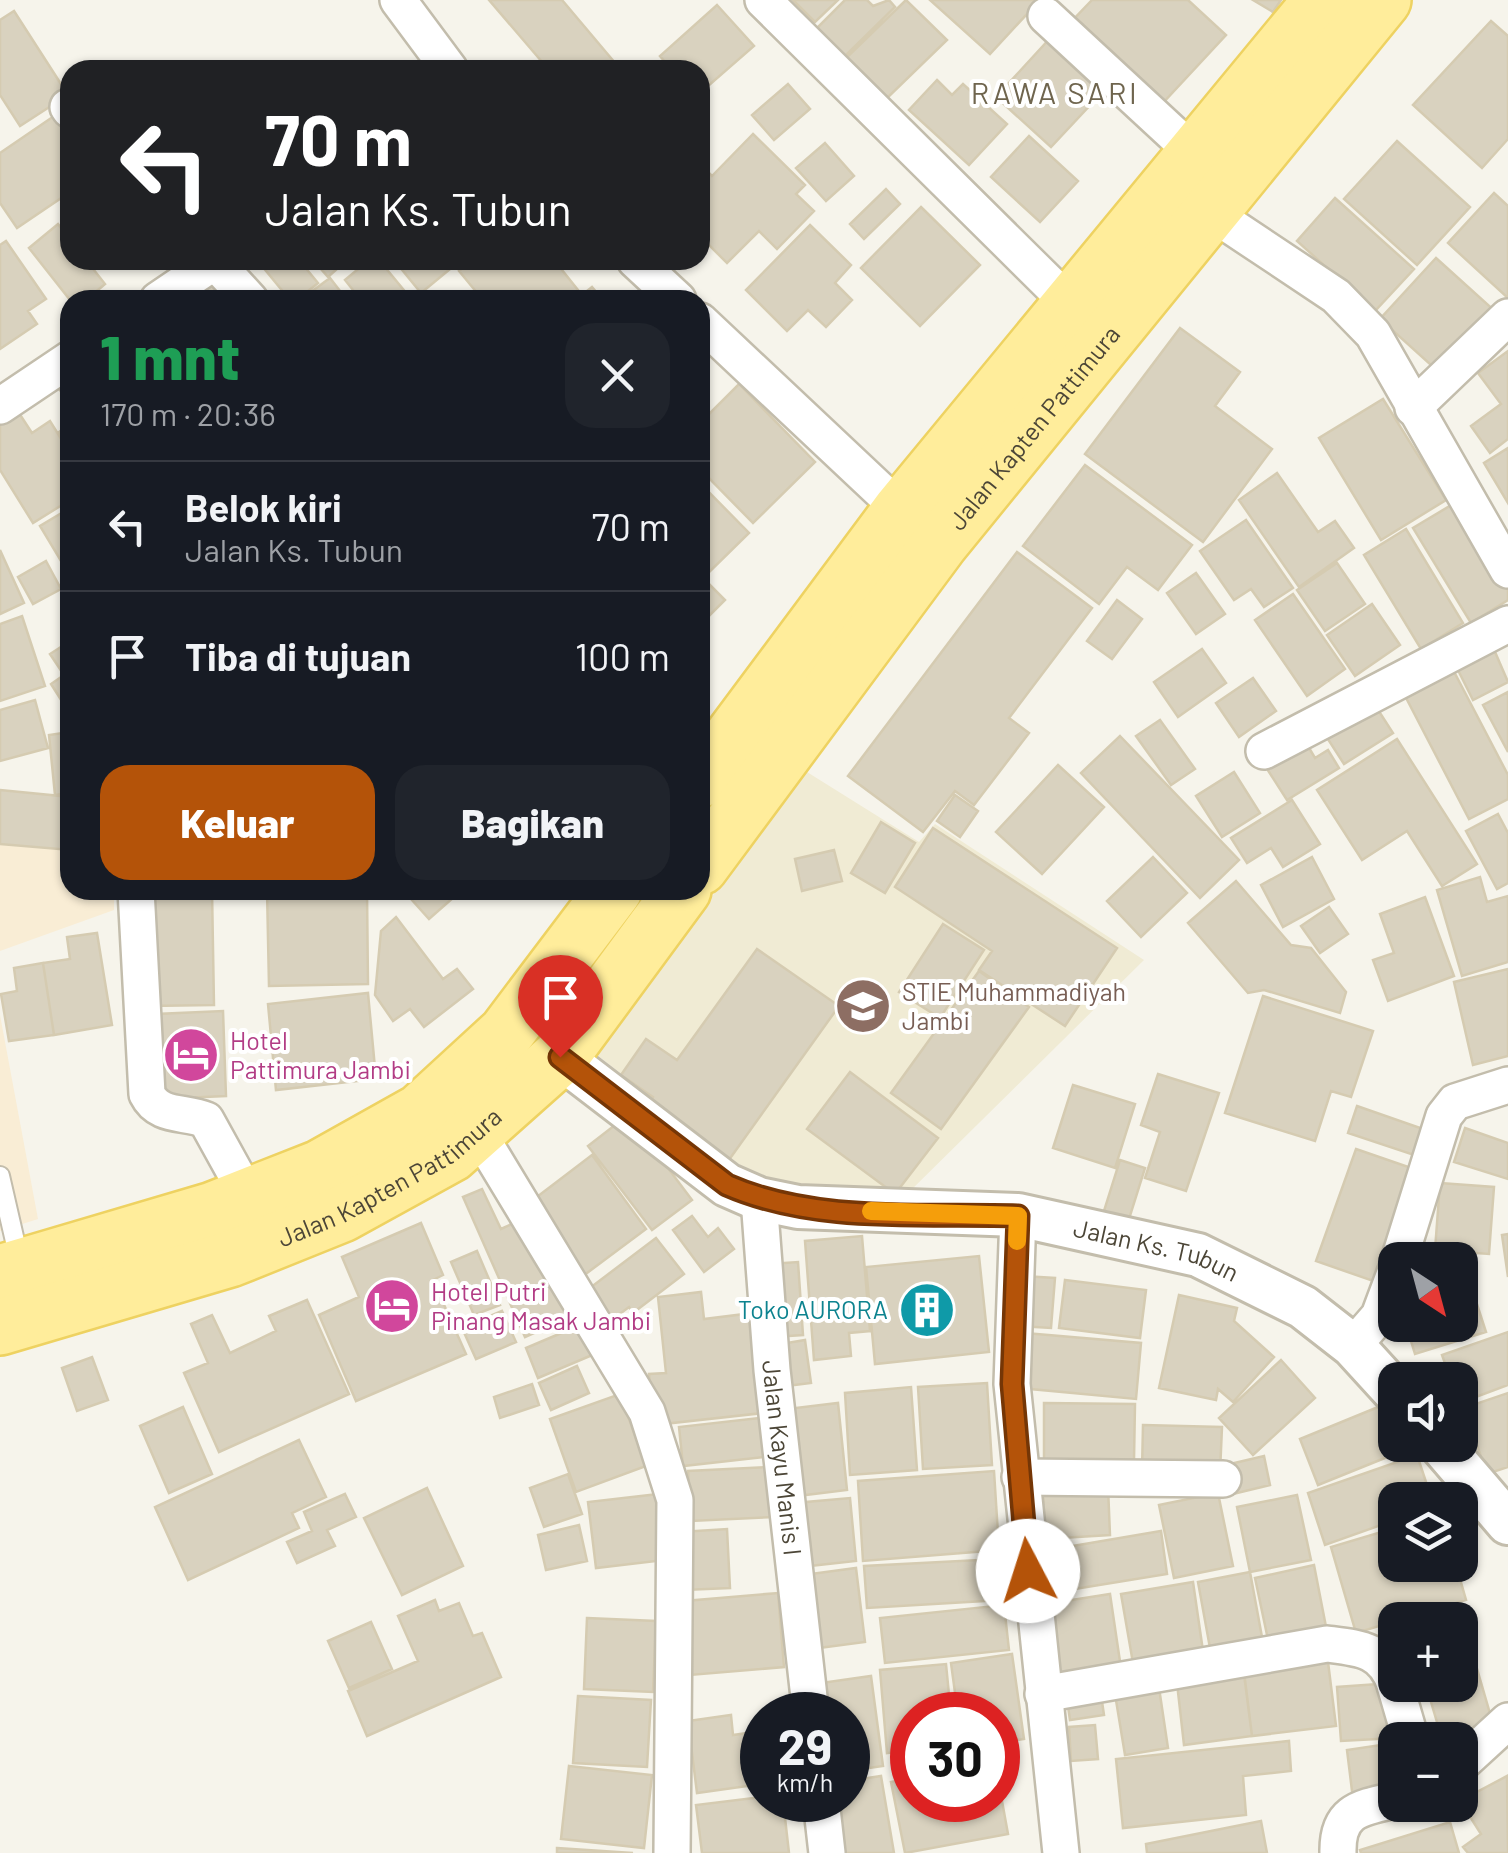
<!DOCTYPE html>
<html lang="id">
<head>
<meta charset="utf-8">
<style>
  body { margin:0; font-family:Barlow,sans-serif; background:#20242c; color:#f1f3f6; height:100vh; display:flex; flex-direction:column; font-size:38px; white-space:nowrap }
  * { box-sizing:border-box; margin:0 }
  p { font-size:32px; color:#9ea1a6 }
  .icon { flex:none; width:55px; height:55px; fill:none; stroke:currentColor; stroke-width:2; stroke-linecap:round; stroke-linejoin:round }
  .map { position:relative; flex:1; overflow:hidden }
  .panel { position:absolute; left:60px; top:290px; width:650px; height:610px; display:flex; flex-direction:column; background:#171b24; border-radius:30px; box-shadow:0 2px 8px #0004 }
  .panel>* { flex:none }
  .guide { position:absolute; left:60px; top:60px; width:650px; height:210px; border-radius:30px; box-shadow:0 2px 8px #0004; background:#202124; color:#fff; overflow:hidden }
  .needle { width:65px; rotate:144deg }
  .fabs { position:absolute; left:1378px; top:1242px; display:grid; gap:20px }
  .fabs a { display:grid; place-items:center; width:100px; height:100px; border-radius:20px; background:#171b24; box-shadow:0 2px 8px #0004; font-size:50px }
  .speed { position:absolute; left:740px; top:1692px; display:flex; gap:20px; font-size:50px; font-weight:700; text-align:center }
  .speed>* { display:grid; place-content:center; width:130px; height:130px; border-radius:50%; background:#171b24; box-shadow:0 2px 8px #0004; line-height:1 }
  .speed small { font-size:25px; font-weight:400 }
  .speed .limit { border:15px solid #d22; background:#fff; color:#111 }
  .pin { position:absolute; display:grid; place-items:center; width:85px; height:85px; color:#fff; margin:-102px -42px; border-radius:50% 50% 50% 0; rotate:-45deg; box-shadow:0 0 10px #0007 }
  .pin .icon { rotate:45deg }
  .me { position:absolute; width:110px; margin:-55px; rotate:355deg; stroke-linejoin:round; filter:drop-shadow(0 0 8px #0008) }
  .turn { display:flex; align-items:center; gap:35px; height:210px; padding:0 40px; font-size:45px }
  .turn .icon { width:130px; height:130px; stroke-width:2.5 }
  .turn b { display:block; font-size:70px; line-height:85px }
  .round { display:grid; place-items:center; flex:none; width:105px; height:105px; border-radius:30px; background:#20242c }
  .headline { display:flex; align-items:center; justify-content:space-between; height:170px; padding:0 40px }
  h1 { font-size:60px; font-weight:800; line-height:75px; color:#1e9e55 }
  .primary-button { display:flex; gap:20px; margin-top:auto; padding:20px 40px }
  .primary-button a { flex:1; height:115px; border-radius:30px; background:#b45309; color:#fff; font-size:40px; font-weight:800; line-height:115px; text-align:center }
  .primary-button a+a { background:#20242c; color:#f1f3f6 }
  ul { padding:0; list-style:none }
  li { display:flex; align-items:center; gap:30px; height:130px; padding:0 40px; border-top:2px solid #363941 }
  li div { flex:1 }
  li b { display:block; font-size:38px }
  li em { font-style:normal }
  .map>svg:first-child { display:block }
  .commercial { fill:#f9edd5 }
  .education { fill:#f0ebd4 }
  .building { fill:#d9d2bf; stroke:#d5cbb1; stroke-width:2.5 }
  .lines { fill:none; stroke-linecap:round; stroke-linejoin:round }
  .service-casing { stroke:#c3bdac; stroke-width:22 }
  .minor-casing { stroke:#c3bdac; stroke-width:40 }
  .tertiary-casing { stroke:#c3bdac; stroke-width:48 }
  .primary-casing { stroke:#eed261; stroke-width:60 }
  .service { stroke:#fff; stroke-width:18 }
  .minor { stroke:#fff; stroke-width:35 }
  .tertiary { stroke:#fff; stroke-width:42 }
  .primary { stroke:#ffed9b; stroke-width:55 }
  .route-casing { stroke:#753606; stroke-width:25 }
  .route { stroke:#b45309; stroke-width:18 }
  .slow { stroke:#f59e0b; stroke-width:18 }
  .labels { text-anchor:middle; stroke-width:8; stroke-linejoin:round; paint-order:stroke }
  .street-label { font-size:25px; fill:#4c4637; stroke:#fff }
  .education-label { font-size:25px; fill:#785e54; stroke:#fff; text-anchor:start }
  .hotel-label { font-size:25px; fill:#b23c85; stroke:#fff; text-anchor:start }
  .culture-label { font-size:25px; fill:#0d838f; stroke:#fff; text-anchor:end }
  .quarter-label { font-size:30px; letter-spacing:2.5px; fill:#6f654e; stroke:#fff }
</style>
</head>
<body>
<div class="map">
<svg width="1508" height="1853" viewBox="0 0 1508 1853">
  <rect width="100%" height="100%" fill="#f6f4eb"/>
  <path class="commercial" d="M0 792 70 797V890H114V910L0 951Z
    M0 1015 38 1219 0 1231Z"/>
  <path class="education" d="M807 772 919 842 935 824 1144 960 902 1199 766 1185 593 1052Z"/>
  <path class="building" d="M489 0H562L621 70H549Z
    M793 0H838L815 22Z
    M845 0H867L873 6 889 0 895 7 838 63 810 35Z
    M906 0 947 40 882 103 842 62Z
    M930 0H1038L1039 1 990 54Z
    M1092 0H1188L1226 35 1161 105 1071 22Z
    M1253 0H1281L1273 12Z
    M717 5 754 46 700 93V70H672L660 56Z
    M14 11 68 95 20 126 0 95V20Z
    M1491 21 1508 36V139L1482 168 1413 105Z
    M1053 35 1108 86 1051 147 996 97Z
    M937 80 952 95 963 84 1007 124 969 165 909 110Z
    M788 84 810 109 774 140 752 115Z
    M63 110 70 120V192L17 228 0 203V153Z
    M753 134 805 185 796 194 814 211 777 249 759 231 727 263 700 236V164L712 176Z
    M1029 136 1078 181 1040 222 991 177Z
    M1397 141 1470 207 1417 265 1344 199Z
    M825 143 854 176 826 201 796 168Z
    M886 189 900 204 864 239 850 224Z
    M1494 193 1508 206V298L1448 243Z
    M1335 198 1414 269 1375 311 1297 241Z
    M921 207 980 265 920 326 861 268Z
    M58 224 70 240V260H86L105 284 86 300H70L29 248Z
    M810 225 851 265 835 283 852 300 826 327 808 310 787 331 746 290Z
    M6 241 46 299 28 311 37 324 0 349V245Z
    M1436 258 1497 313 1441 374 1380 319Z
    M257 260H299L318 283 297 300H290Z
    M313 260H347L328 277Z
    M369 260H379L412 300H361L345 280Z
    M394 260H461L421 293Z
    M472 260H554L582 295 592 287 603 300H483L459 271Z
    M211 276 244 300H180Z
    M330 278 347 300H300Z
    M1180 328 1240 372 1215 406 1272 449 1203 542 1085 454Z
    M1508 351V439L1490 453 1471 426 1501 404 1478 373Z
    M70 383V404L60 390Z
    M739 384 815 462 753 523 700 469V423Z
    M1383 399 1446 500 1381 540 1319 438Z
    M15 407 32 433 50 421 70 453V500L33 523 0 470V417Z
    M70 424V447L59 432Z
    M1508 448V503L1484 463Z
    M1085 465 1192 545 1158 590 1127 567 1099 604 1023 546Z
    M1277 473 1318 532 1335 521 1354 548 1299 587 1239 500Z
    M700 483 749 533 703 578 725 600 700 625Z
    M1458 501 1508 584V600L1471 623 1413 528Z
    M70 508V576L40 526Z
    M1246 520 1293 588 1264 607 1251 589 1234 600 1200 551Z
    M1406 529 1463 623 1421 649 1364 555Z
    M0 550 24 603 0 614Z
    M1017 552 1092 608 1009 718 1029 733 974 805 955 791 923 832 848 776Z
    M46 561 61 589 33 604 18 577Z
    M1337 563 1365 604 1325 631 1297 590Z
    M1196 573 1225 614 1196 634 1167 593Z
    M1293 594 1345 669 1307 696 1255 620Z
    M1117 600 1142 619 1112 659 1087 641Z
    M1372 604 1400 645 1355 676 1327 635Z
    M22 616 45 686 0 701V624Z
    M1489 638 1508 682 1473 700 1452 658Z
    M70 641V714L51 684 64 675 50 654Z
    M1202 649 1226 683 1178 717 1154 682Z
    M1450 664 1508 775V799L1469 819 1402 690Z
    M1253 678 1276 711 1239 737 1216 703Z
    M1508 692V752L1483 705Z
    M1371 699 1393 733 1344 764 1322 730Z
    M35 700 48 748 0 761V710Z
    M1160 720 1195 769 1171 785 1136 736Z
    M70 732V793L55 795 49 735Z
    M1120 736 1239 860 1200 898 1081 773Z
    M1302 736 1315 758 1328 750 1339 768 1287 800 1262 761Z
    M1397 739 1477 864 1442 886 1407 831 1362 860 1317 790Z
    M1058 765 1104 807 1042 874 996 832Z
    M1234 772 1260 813 1222 837 1196 796Z
    M0 790 70 797V850L0 844Z
    M955 795 978 811 960 837 937 821Z
    M1292 800 1320 844 1283 867 1271 848 1247 863 1231 838Z
    M1498 814 1508 833V883L1497 889 1466 831Z
    M881 822 915 843 885 893 851 873Z
    M933 828 1117 948 1065 1026 979 970 992 951 895 887Z
    M834 850 842 881 802 891 795 859Z
    M1153 857 1187 893 1141 937 1107 901Z
    M1312 857 1334 899 1283 927 1261 885Z
    M1480 877 1487 902 1508 896V962L1462 976 1437 890Z
    M1236 881 1291 945 1311 948 1346 992 1340 1013 1264 990 1248 993 1188 923Z
    M146 890H212L214 1005 149 1006Z
    M267 890H367L368 984 269 986Z
    M403 890H462L429 919Z
    M1425 897 1454 976 1388 1001 1373 960 1394 953 1380 914Z
    M1329 907 1348 934 1320 953 1301 926Z
    M396 917 443 979 457 969 473 989 424 1027 410 1009 393 1021 375 995 381 931Z
    M943 924 984 950 940 1018 899 992Z
    M97 933 112 1025 54 1035 43 963 70 959 67 937Z
    M757 949 839 1006 726 1164 646 1108 653 1097 621 1075 646 1039 677 1060Z
    M43 963 54 1035 9 1041 1 994 17 991 14 968Z
    M1508 969V1056L1473 1065 1454 982Z
    M979 971 1029 1007 941 1129 891 1093Z
    M368 993 376 1079 276 1090 268 1004Z
    M1263 996 1373 1031 1351 1097 1331 1091 1315 1141 1225 1113Z
    M223 1011 226 1096 159 1099 156 1014Z
    M850 1072 938 1138 895 1194 807 1129Z
    M1158 1074 1219 1093 1186 1191 1145 1178 1160 1132 1141 1125Z
    M1073 1085 1135 1104 1115 1168 1053 1148Z
    M1357 1106 1426 1130 1417 1156 1348 1133Z
    M628 1115 692 1200 652 1230 588 1146Z
    M1465 1128 1508 1143V1179L1454 1162Z
    M1356 1149 1420 1171 1379 1283 1316 1261Z
    M592 1155 646 1229 583 1276 529 1203Z
    M1120 1160 1145 1168 1129 1219 1104 1211Z
    M1440 1183 1494 1187 1489 1254 1435 1250Z
    M482 1189 501 1229 529 1216 574 1315 525 1337 463 1197Z
    M692 1216 708 1237 718 1228 734 1249 704 1272 673 1230Z
    M421 1223 443 1275 433 1280 466 1354 356 1401 319 1315 359 1297 342 1257Z
    M1508 1234V1277L1502 1235Z
    M862 1236 870 1331 849 1333 851 1356 814 1360 805 1241Z
    M656 1238 684 1274 633 1313 629 1307 605 1325 582 1294Z
    M477 1251 500 1305 474 1315 451 1262Z
    M979 1256 989 1352 875 1364 866 1267Z
    M798 1262 803 1335 774 1337 770 1264Z
    M1023 1276 1055 1278 1051 1328 1019 1326Z
    M1065 1280 1146 1290 1140 1338 1059 1328Z
    M701 1292 704 1319 761 1312 772 1412 654 1425 649 1374 666 1373 658 1297Z
    M1473 1292 1486 1332 1415 1354 1406 1325H1460V1296Z
    M1179 1295 1237 1308 1234 1321 1274 1357 1233 1402 1218 1389 1216 1400 1159 1388Z
    M307 1300 349 1394 219 1452 184 1373 208 1363 191 1324 212 1315 230 1353 276 1331 269 1316Z
    M502 1311 516 1342 476 1359 462 1328Z
    M585 1323 597 1353 538 1378 526 1348Z
    M1508 1332V1385L1460 1403V1380H1451L1442 1355Z
    M1025 1333 1141 1343 1136 1399 1020 1388Z
    M805 1340 811 1383 786 1386 781 1344Z
    M92 1357 108 1400 77 1411 62 1368Z
    M1281 1360 1315 1398 1253 1455 1219 1418Z
    M577 1366 589 1393 551 1410 539 1383Z
    M987 1383 992 1465 923 1469 918 1387Z
    M532 1384 539 1405 500 1418 494 1397Z
    M911 1387 917 1470 850 1475 845 1393Z
    M1508 1393V1467L1487 1474 1464 1408Z
    M620 1394 646 1466 576 1492 550 1419Z
    M838 1403 847 1490 797 1496 787 1409Z
    M1044 1403 1135 1404 1134 1461 1082 1474V1460H1044Z
    M1388 1403 1395 1420V1445L1407 1449 1318 1485 1300 1439Z
    M183 1407 212 1474 169 1493 140 1426Z
    M769 1417 773 1456 683 1466 679 1427Z
    M1143 1425 1222 1427 1220 1473 1142 1470Z
    M299 1440 326 1497 292 1513 299 1528 188 1580 155 1507Z
    M1417 1455 1432 1500H1395V1520L1325 1545 1308 1493Z
    M1264 1456 1270 1485 1233 1494 1226 1465Z
    M771 1467 774 1517 691 1521 688 1471Z
    M994 1471 999 1550 863 1561 858 1481Z
    M568 1474 582 1514 544 1527 530 1488Z
    M1108 1487 1110 1535 1045 1539 1043 1491Z
    M427 1488 463 1566 402 1595 364 1518Z
    M1218 1493 1233 1566 1174 1578 1159 1505Z
    M345 1494 356 1517 327 1530 335 1546 297 1563 287 1542 312 1531 304 1512Z
    M659 1494 665 1560 596 1568 588 1502Z
    M1297 1495 1311 1560 1250 1572 1237 1507Z
    M850 1498 856 1561 800 1567 795 1503Z
    M579 1525 587 1561 546 1570 538 1535Z
    M1395 1528V1565H1456L1466 1600 1356 1633 1331 1547Z
    M727 1529 730 1588 684 1590 681 1532Z
    M1161 1531 1167 1574 1056 1592 1049 1550Z
    M998 1559 1001 1600 867 1608 864 1566Z
    M1314 1565 1328 1637 1270 1649 1255 1578Z
    M856 1568 865 1642 811 1649 803 1575Z
    M1250 1572 1262 1637 1210 1648 1198 1582Z
    M1193 1582 1203 1651 1133 1663 1121 1594Z
    M778 1593 784 1667 690 1675 685 1601Z
    M1110 1594 1122 1675 1052 1686 1040 1605Z
    M435 1600 439 1611 459 1603 473 1636 482 1633 501 1677 367 1736 348 1691 418 1661 398 1616Z
    M1004 1605 1009 1650 885 1663 880 1618Z
    M587 1618 656 1621 653 1692 584 1689Z
    M371 1622 392 1669 349 1688 328 1641Z
    M1471 1648 1493 1724 1442 1739 1426 1685H1460V1651Z
    M1012 1654 1024 1739 998 1743V1715H958L951 1663Z
    M1327 1654 1336 1726 1252 1736 1243 1664Z
    M946 1664 951 1715H912V1750L887 1753 880 1670Z
    M1244 1674 1252 1736 1184 1745 1177 1683Z
    M871 1676 883 1766 848 1771V1715H825L821 1683Z
    M1158 1681 1168 1748 1125 1755 1114 1688Z
    M1392 1683 1395 1738 1341 1741 1337 1687Z
    M1100 1688 1104 1715 1070 1720 1066 1693Z
    M578 1696 651 1700 647 1767 573 1763Z
    M731 1715 733 1735 761 1731 762 1784 697 1793 688 1721Z
    M1095 1725 1098 1759 1071 1761 1069 1727Z
    M1289 1741 1291 1771 1243 1776 1246 1815 1123 1828 1116 1759Z
    M1395 1743V1793L1353 1799 1347 1750Z
    M569 1766 652 1775 644 1848 561 1839Z
    M881 1776 894 1853H839L831 1800H848V1781Z
    M1507 1776 1508 1853H1468L1463 1847 1481 1834 1460 1801Z
    M912 1778V1800H998V1779L1008 1834 905 1853 891 1782Z
    M762 1797 783 1800 789 1853H702L696 1805Z
    M1261 1821 1267 1853H1147L1146 1844Z
    M1450 1822 1459 1853H1361L1360 1850Z
    M557 1848 633 1853H557Z"/>
  <g class="lines">
    <g class="service-casing">
      <path id="service" d="M0 1176 20 1263"/>
    </g>
    <g class="minor-casing">
      <g id="minor">
        <path d="M398 0 450 70"/>
        <path d="M763 0 1070 304"/>
        <path d="M1046 16 1194 153"/>
        <path d="M68 107 70 110"/>
        <path d="M1210 212 1336 296 1373 334 1508 570"/>
        <path d="M635 260 678 300"/>
        <path d="M215 262 250 300"/>
        <path d="M158 300 217 260"/>
        <path d="M700 321 901 510"/>
        <path d="M0 406 70 359"/>
        <path d="M1413 408 1508 317"/>
        <path d="M1264 751 1508 624"/>
        <path d="M136 890 147 1094C159 1118 184 1111 206 1120L248 1196"/>
        <path d="M477 1131 647 1412 675 1500 672 1853"/>
        <path id="s1" d="M759 1199 772 1370 811 1715"/>
        <path d="M1018 1215 1012 1384 1061 1853"/>
        <path d="M1399 1260 1444 1116 1455 1102 1508 1085"/>
        <path d="M1353 1346 1379 1316 1395 1273"/>
        <path d="M1020 1477 1223 1479"/>
        <path d="M1395 1685 1411 1740"/>
        <path d="M1043 1694 1327 1644C1359 1648 1383 1649 1395 1684"/>
        <path d="M1460 1765 1508 1721"/>
        <path d="M821 1800 827 1853"/>
        <path d="M1338 1853C1337 1811 1359 1808 1395 1800"/>
      </g>
    </g>
    <g class="tertiary-casing">
      <g id="tertiary">
        <path id="s2" d="M560 1057 727 1185 759 1199 798 1207 1018 1215 1198 1255 1303 1307 1353 1346 1395 1392"/>
        <path d="M1441 1445 1508 1523"/>
      </g>
    </g>
    <g class="primary-casing">
      <g id="primary">
        <path d="M700 780 901 510 1322 0"/>
        <path id="s3" d="M700 867 941 542 1383 0"/>
        <path d="M0 1273 213 1210 320 1168 420 1112 506 1033 614 890"/>
        <path id="s4" d="M0 1327 230 1259 342 1214 451 1154 560 1057 683 890"/>
      </g>
    </g>
    <use href="#service" class="service"/>
    <use href="#minor" class="minor"/>
    <use href="#tertiary" class="tertiary"/>
    <use href="#primary" class="primary"/>
  </g>
  <g class="lines">
    <g class="route-casing">
      <path id="route" d="M560 1057 727 1185C816 1224 923 1213 1018 1216L1012 1384 1028 1571"/>
    </g>
    <use href="#route" class="route"/>
    <path class="slow" d="M871 1211 1018 1216 1017 1241"/>
  </g>
  <defs>
    <g id="university-disc" transform="scale(2.875)"><circle r="9.5" fill="#8d6e63" stroke="#fff"/><path d="M0-5L7-2L0 1L-7-2ZM-4 1L0 2.5L4 1V4Q0 6-4 4Z" fill="#fff"/></g>
    <g id="hotel-disc" transform="scale(2.875)"><circle r="9.5" fill="#d1479c" stroke="#fff"/><path d="M-6-4.5h1.5V1H6V5H4.5V3h-9V5H-6ZM-4 0a1.8 1.8 0 1 1 3.6 0ZM.5 0V-2.5h3Q6-2.5 6 0Z" fill="#fff"/></g>
    <g id="building-disc" transform="scale(2.875)"><circle r="9.5" fill="#0f9aa8" stroke="#fff"/><path d="M-4-6H4V6H1V3H-1V6H-4ZM-2.5-4.3h1.7v1.8h-1.7ZM.8-4.3h1.7v1.8H.8ZM-2.5-1h1.7V.8h-1.7ZM.8-1h1.7V.8H.8Z" fill="#fff"/></g>
  </defs>
  <g fill-rule="evenodd">
    <use href="#university-disc" x="863" y="1006"/>
    <use href="#hotel-disc" x="191" y="1055"/>
    <use href="#hotel-disc" x="392" y="1306"/>
    <use href="#building-disc" x="927" y="1310"/>
  </g>
  <g class="labels">
    <g class="street-label">
      <text dy="9" stroke="none"><textPath href="#s3" startOffset="552">Jalan Kapten Pattimura</textPath></text>
      <text dy="9" stroke="none"><textPath href="#s4" startOffset="420">Jalan Kapten Pattimura</textPath></text>
      <text dy="9" stroke="none"><textPath href="#s2" startOffset="648">Jalan Ks. Tubun</textPath></text>
      <text dy="9" stroke="none"><textPath href="#s1" startOffset="260">Jalan Kayu Manis I</textPath></text>
    </g>
    <g class="education-label">
      <text x="902" y="1001">STIE Muhammadiyah<tspan x="902" dy="29">Jambi</tspan></text>
    </g>
    <g class="hotel-label">
      <text x="230" y="1050">Hotel<tspan x="230" dy="29">Pattimura Jambi</tspan></text>
      <text x="431" y="1301">Hotel Putri<tspan x="431" dy="29">Pinang Masak Jambi</tspan></text>
    </g>
    <g class="culture-label">
      <text x="888" y="1319">Toko AURORA</text>
    </g>
    <g class="quarter-label">
      <text x="1055" y="104">RAWA SARI</text>
    </g>
  </g>
</svg>
<div class="fabs">
<a><svg class="needle" viewBox="-14 -14 28 28"><path d="M0-13l5 13h-10z" fill="#e53935"/><path d="M0 13l5-13h-10z" fill="#9ea1a6"/></svg></a>
<a><svg class="icon" aria-label="sound" viewBox="0 0 24 24"><path d="M4 9h4l5-4v14l-5-4H4zM17 9q2 3 0 6"/></svg></a>
<a><svg class="icon" aria-label="layers" viewBox="0 0 24 24"><path d="M12 4l9 5-9 5-9-5zM3 14l9 5 9-5"/></svg></a>
<a>+</a>
<a>−</a>
</div>
<div class="speed"><div>29<small>km/h</small></div><div class="limit">30</div></div>
<div class="pin" style="left:560px;top:1057px;background:#d93025"><svg class="icon" aria-label="arrive" viewBox="0 0 24 24"><path d="M6 21V4h12l-3 4 3 4H6"/></svg></div>
<svg class="me" style="left:1028px;top:1571px" viewBox="-20 -20 40 40"><circle r="19" fill="#fff"/><path d="M0-13L10 11 0 6-10 11z" fill="#b45309"/></svg>
<div class="guide">
<div class="turn"><svg class="icon" aria-label="left" viewBox="0 0 24 24"><path d="M17 20v-9H6M10 6l-5 5 5 5"/></svg><div><b>70 m</b>Jalan Ks. Tubun</div></div>
</div>
<section class="panel">
<div class="headline"><div><h1>1 mnt</h1><p>170 m · 20:36</p></div><a class="round"><svg class="icon" aria-label="close" viewBox="0 0 24 24"><path d="M6 6l12 12M18 6L6 18"/></svg></a></div>
<ul>
<li><svg class="icon" aria-label="left" viewBox="0 0 24 24"><path d="M17 20v-9H6M10 6l-5 5 5 5"/></svg><div><b>Belok kiri</b><p>Jalan Ks. Tubun</p></div><em>70 m</em></li>
<li><svg class="icon" aria-label="arrive" viewBox="0 0 24 24"><path d="M6 21V4h12l-3 4 3 4H6"/></svg><div><b>Tiba di tujuan</b></div><em>100 m</em></li>
</ul>
<div class="primary-button"><a>Keluar</a><a>Bagikan</a></div>
</section>
</div>
</body>
</html>
